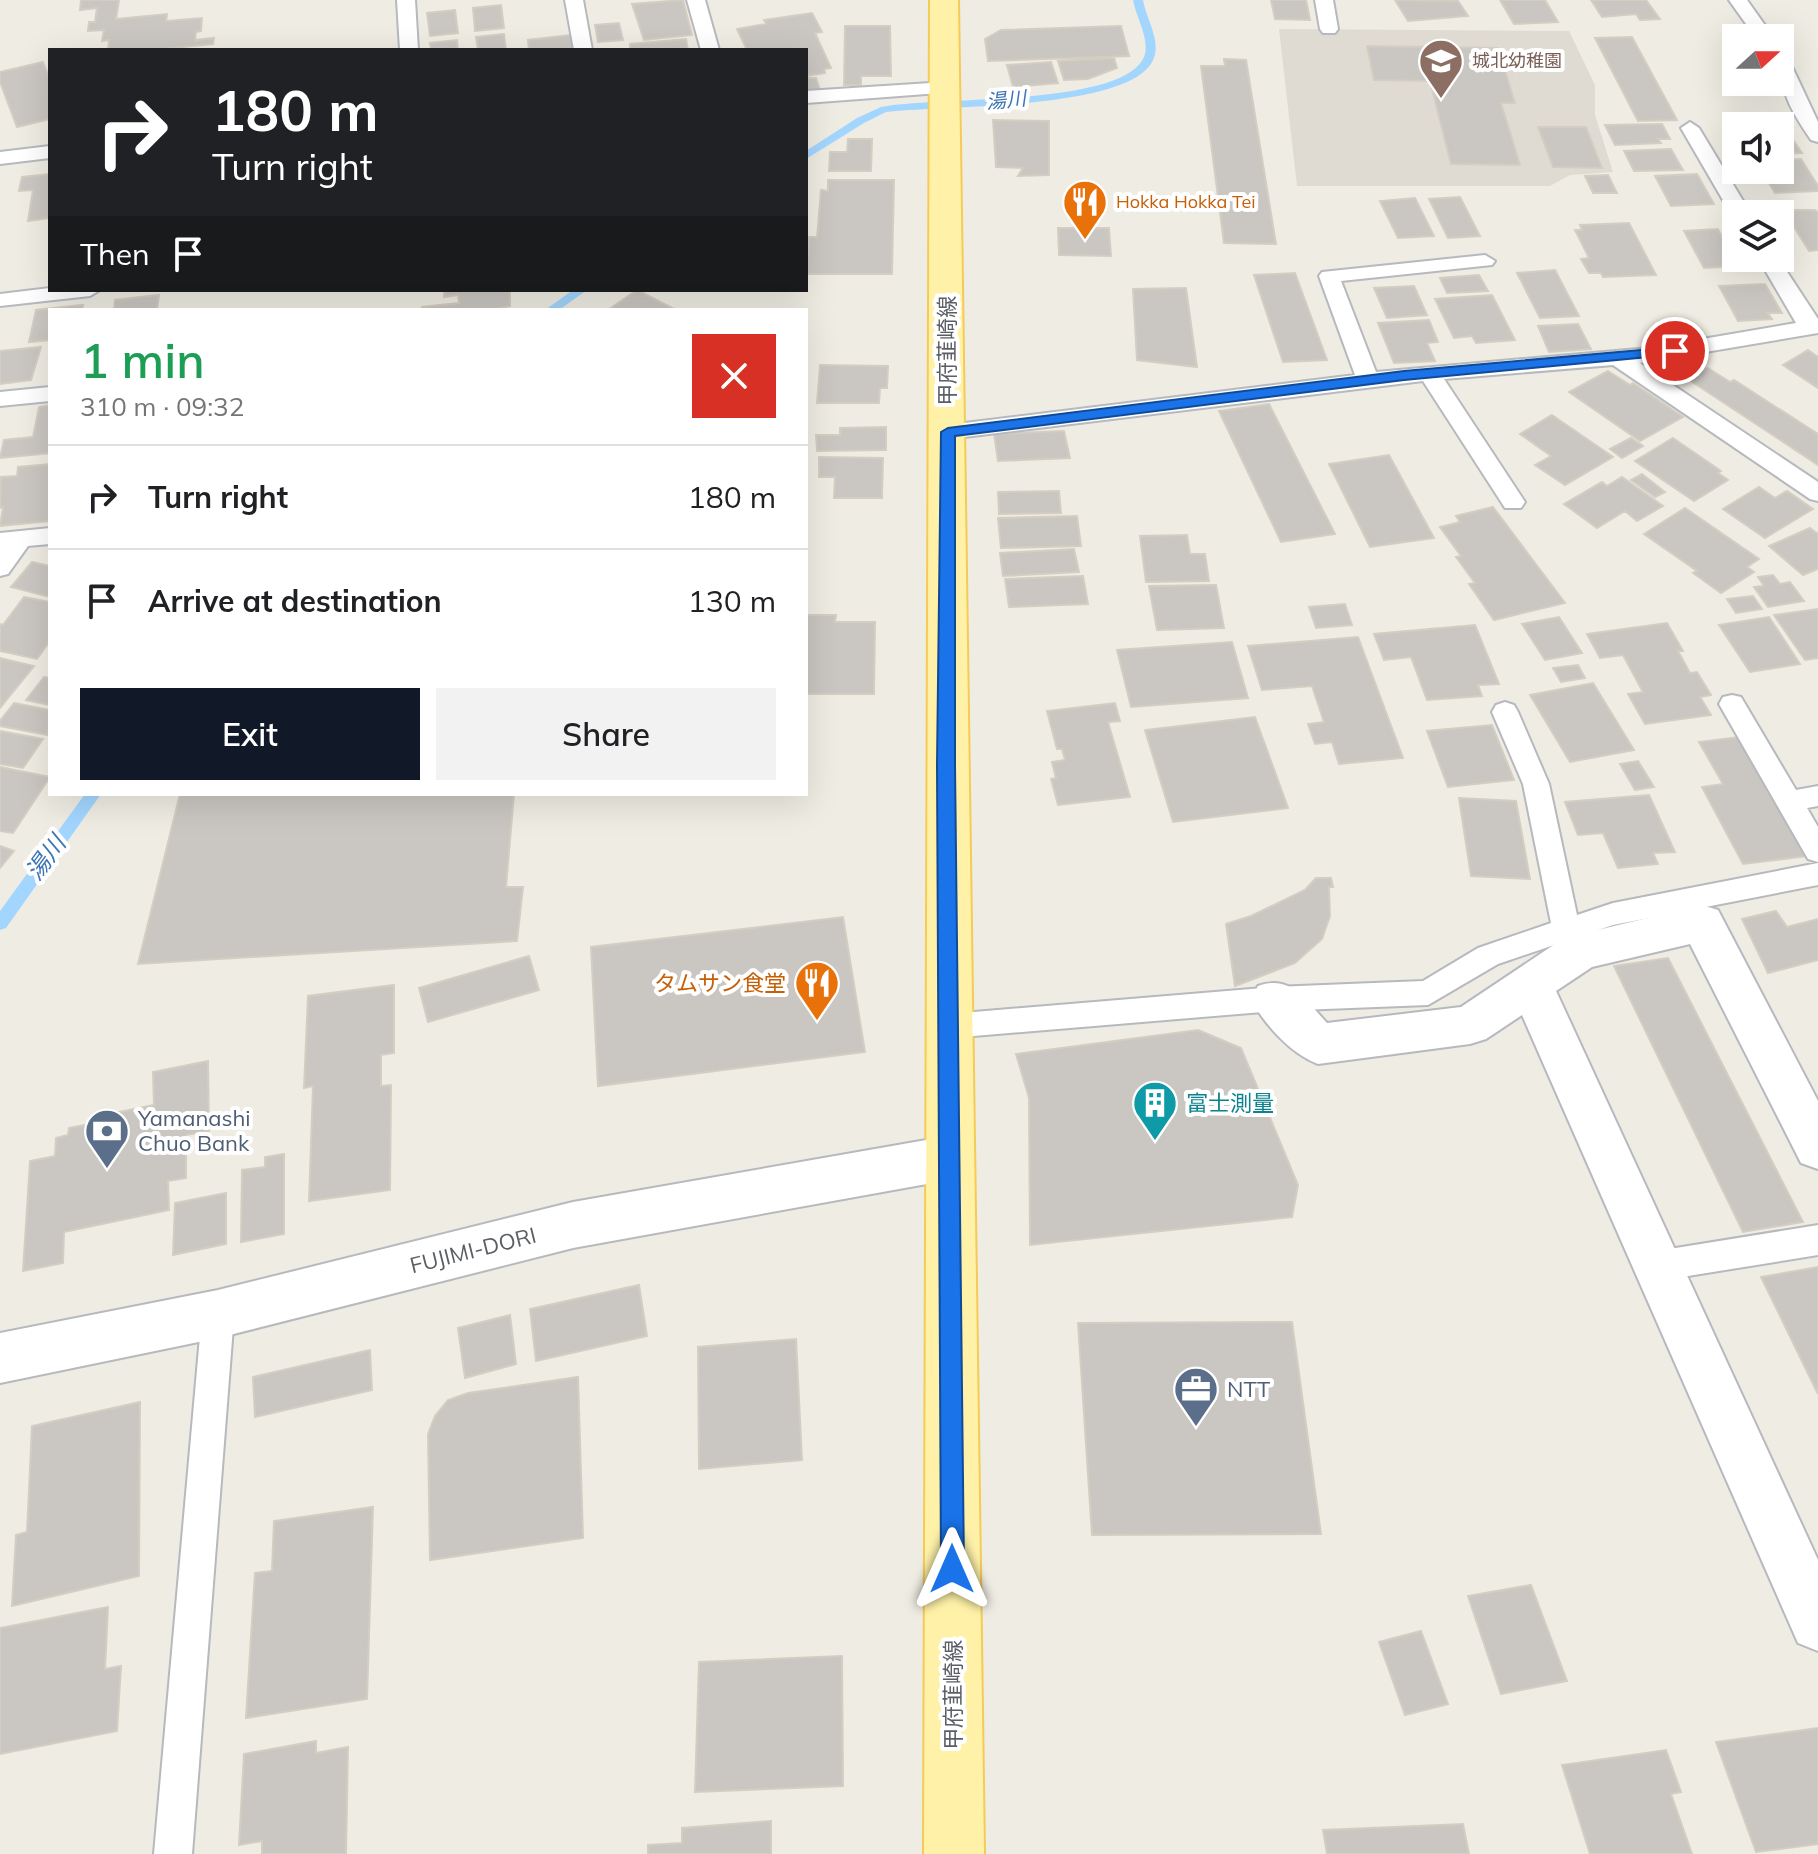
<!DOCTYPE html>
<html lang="en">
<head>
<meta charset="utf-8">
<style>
  body { margin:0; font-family:Mulish,"Noto Sans JP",sans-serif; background:#f2f2f2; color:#202124; height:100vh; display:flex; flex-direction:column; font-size:30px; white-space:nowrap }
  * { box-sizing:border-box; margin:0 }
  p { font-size:26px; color:#757577 }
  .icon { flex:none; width:44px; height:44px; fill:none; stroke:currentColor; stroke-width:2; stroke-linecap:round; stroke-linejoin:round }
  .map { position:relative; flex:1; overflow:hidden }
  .drawer { position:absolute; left:48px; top:308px; width:760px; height:488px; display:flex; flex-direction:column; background:#fff; border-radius:0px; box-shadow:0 8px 32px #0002 }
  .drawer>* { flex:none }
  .banner { position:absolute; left:48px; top:48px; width:760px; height:244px; border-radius:0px; box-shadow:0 8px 32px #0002; background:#202124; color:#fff; overflow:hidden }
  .needle { width:52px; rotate:69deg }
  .controls { position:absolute; left:1722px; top:24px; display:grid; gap:16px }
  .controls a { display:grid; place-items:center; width:72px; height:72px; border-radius:0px; background:#fff; box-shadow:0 8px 32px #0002; font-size:40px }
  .pin { position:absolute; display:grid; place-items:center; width:68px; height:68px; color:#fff; margin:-34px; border:4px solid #fff; border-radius:50%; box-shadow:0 2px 8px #0007 }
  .me { position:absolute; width:88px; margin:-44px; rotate:0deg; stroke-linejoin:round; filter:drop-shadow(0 0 6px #0008) }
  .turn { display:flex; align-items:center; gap:28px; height:168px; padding:0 32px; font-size:36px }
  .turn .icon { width:104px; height:104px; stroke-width:2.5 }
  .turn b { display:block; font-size:56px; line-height:68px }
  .then { display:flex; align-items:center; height:76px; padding:0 32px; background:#0003; gap:16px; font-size:30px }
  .round { display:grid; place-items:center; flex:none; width:84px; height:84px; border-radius:0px; background:#f2f2f2 }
  .headline { display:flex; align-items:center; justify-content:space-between; height:136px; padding:0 32px }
  h1 { font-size:48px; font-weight:600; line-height:60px; color:#1e9e55 }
  .primary-button { display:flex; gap:16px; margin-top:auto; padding:16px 32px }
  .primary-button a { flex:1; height:92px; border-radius:0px; background:#111827; color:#fff; font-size:32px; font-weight:600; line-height:92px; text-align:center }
  .primary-button a+a { background:#f2f2f2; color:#202124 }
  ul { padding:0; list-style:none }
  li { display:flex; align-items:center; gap:24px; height:104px; padding:0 32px; border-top:2px solid #e0e0e0 }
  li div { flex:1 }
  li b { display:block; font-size:30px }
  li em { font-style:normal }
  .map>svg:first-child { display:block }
  .education { fill:#dfdbd2 }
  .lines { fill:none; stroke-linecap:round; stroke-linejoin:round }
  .stream { fill:#a3d6ff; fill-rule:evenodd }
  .building { fill:#cac6c1; stroke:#d4cec2; stroke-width:2 }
  .service-casing { stroke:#b6b9be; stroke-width:4 }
  .minor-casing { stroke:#b6b9be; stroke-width:4 }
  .tertiary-casing { stroke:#b6b9be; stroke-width:4 }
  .primary-casing { stroke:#f5cb56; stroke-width:4 }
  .service { fill:#fff; fill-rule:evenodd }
  .minor { fill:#fff; fill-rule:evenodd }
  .tertiary { fill:#fff; fill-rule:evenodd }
  .primary { fill:#fff2a8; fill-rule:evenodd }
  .route { fill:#1a73e8; stroke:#114b97; stroke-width:2 }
  .labels { text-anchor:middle; stroke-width:8; stroke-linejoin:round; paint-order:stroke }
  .far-education-label { font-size:18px; fill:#785e54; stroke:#fff; text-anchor:start }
  .far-food-label { font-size:18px; fill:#c56008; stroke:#fff; text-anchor:start }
  .far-water-label { font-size:20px; font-style:italic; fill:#3d75b4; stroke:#fff }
  .street-label { font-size:22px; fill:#5b5f65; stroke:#fff }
  .food-label { font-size:22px; fill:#c56008; stroke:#fff; text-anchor:end }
  .culture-label { font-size:22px; fill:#0d838f; stroke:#fff; text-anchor:start }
  .service-label { font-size:22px; fill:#4e5e75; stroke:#fff; text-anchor:start }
  .water-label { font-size:24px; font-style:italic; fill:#3d75b4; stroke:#fff }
</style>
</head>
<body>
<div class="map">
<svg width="1818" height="1854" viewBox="0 0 1818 1854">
  <rect width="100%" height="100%" fill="#efece3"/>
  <path class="education" d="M1279 29 1569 31 1595 85V115L1613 172 1570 175 1550 186H1297Z"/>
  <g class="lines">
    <path class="stream" d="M1133 0H1143C1146 19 1162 41 1153 60 1131 111 937 105 886 112L864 123 806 159V151L857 118 881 107C931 96 1118 107 1143 59 1152 42 1136 18 1133 0Z
      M573 290H587L559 310H545Z
      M85 794H101L6 928 0 930V911Z"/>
  </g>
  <path class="building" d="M81 0H119L116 19 167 14 166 21 202 18 201 31 196 32 195 40 214 38 213 44 153 50H108L109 40 102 41 104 30 88 31 89 22H95L97 8 80 10Z
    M683 0 692 35 644 40 632 4Z
    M1271 0H1306L1310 20 1275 19Z
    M1395 0 1458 1 1468 16 1408 21Z
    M1500 0H1545L1558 22 1514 24Z
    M1591 0H1646L1660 19 1640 20 1636 14 1602 17Z
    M501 5 504 28 475 31 473 8Z
    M455 10 458 33 430 36 427 13Z
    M812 13 822 32 815 33 831 68 824 69 825 73 806 76V50H747L737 29 766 24 764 20Z
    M619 23 623 40 598 42 595 25Z
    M845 26H890L891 76H861V85H844Z
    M1121 26 1129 56 988 61 985 39 1001 30Z
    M504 34 506 50H478L476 37Z
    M571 35 573 49 529 50 528 40Z
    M1632 37 1677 120 1638 121 1595 38Z
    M686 39 688 50H630V44Z
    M457 40 458 50H431L430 43Z
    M1367 46 1498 48 1515 103H1501L1520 165 1451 164 1430 81 1374 80Z
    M1114 58 1117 68 1088 79 1064 80 1058 61Z
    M1224 59 1246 60 1276 244 1224 243 1201 66H1225Z
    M43 62 50 80V119L17 127 0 82V72Z
    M1051 62 1058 83 1013 87 1007 65Z
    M806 78H816L820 90 806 91Z
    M993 120 1049 121V175L1018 176 1023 168 996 167Z
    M1662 124 1670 139H1658L1661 143 1615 145 1605 125Z
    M1783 125 1802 153 1780 154V126H1756Z
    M1538 127H1586L1602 168 1553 167Z
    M848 139H872L871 171H829L830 152H847Z
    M1671 149 1683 170 1634 171 1624 151Z
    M1801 159 1818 186V191L1775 193 1761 170H1780V160Z
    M50 174V218L28 221 33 190 19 191 22 177Z
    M1697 174 1714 204 1671 206 1655 176Z
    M1608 175 1617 193H1593L1585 176Z
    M828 180H894L892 274H806L809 237H817L821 190 828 191Z
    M1460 197 1480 236 1448 238 1429 199Z
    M1415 198 1434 236 1398 238 1380 201Z
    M1787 203 1791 210H1815L1818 213V250L1809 251 1789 219H1780V214H1761L1755 204Z
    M1629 223 1656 275 1603 277 1601 273H1589L1581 259 1589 258 1575 230H1582L1580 225Z
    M1058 228H1109L1111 256 1059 255Z
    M1718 229 1722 237 1727 236 1736 251V255H1732L1739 266 1704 268 1684 231Z
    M1555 270 1579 316 1540 318 1517 273Z
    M1295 273 1327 360 1283 362 1254 275Z
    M1479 275 1488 291 1447 293 1440 278Z
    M1765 284 1782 313H1768L1772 319 1738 321 1719 286Z
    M1414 286 1427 315 1387 318 1374 288Z
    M1186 288 1197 367 1137 360 1133 289Z
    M444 290H510V306L489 310H422V307L459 303 458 295 444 297Z
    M637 290 676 310H608Z
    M159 295 157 310H114L115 300Z
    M1492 295 1515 340 1476 343 1472 336 1454 338 1435 299Z
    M83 305 82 310H50V340L29 342 36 310Z
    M1429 320 1438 342 1427 343 1435 361 1394 363 1378 323Z
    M1578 324 1591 349 1549 352 1538 326Z
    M41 347 31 380 0 384V351Z
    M1808 350 1818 357V388L1783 365Z
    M820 365 888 366 887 388H880L879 403H817Z
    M1708 368 1730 382 1734 380 1818 434V465L1688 379Z
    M1608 371 1630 385 1633 383 1683 417 1640 441 1569 392Z
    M1269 404 1335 534 1281 542 1219 411Z
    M50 405V453L0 458 4 440 33 437 39 407Z
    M1552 415 1613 457 1565 485 1535 465 1551 456 1520 434Z
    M886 427V450L817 451 816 435H840V428Z
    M1064 431 1070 458 998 461 994 434Z
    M1631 438 1643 446 1622 458 1610 449Z
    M1673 438 1721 471 1718 473 1728 480 1694 501 1635 461Z
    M1389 455 1434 538 1370 547 1329 464Z
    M819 457 883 458 882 498H834L835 477H819Z
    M50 464V521L0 526 3 507 0 508 1 477 17 476 18 467Z
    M1642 474 1665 492 1655 497 1631 480Z
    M1622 477 1663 506 1637 521 1625 511 1597 528 1564 504 1602 482 1607 486Z
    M1759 487 1775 498 1787 491 1813 509 1765 538 1723 509Z
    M1059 491 1061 513 999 514 998 492Z
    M1493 507 1565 603 1494 620 1469 584 1475 583 1456 557 1461 556 1440 527 1460 522 1456 516Z
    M1685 508 1759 559 1747 567 1754 572 1721 593 1693 573 1697 571 1644 534Z
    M1077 516 1081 546 1001 548 998 518Z
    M1810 528 1818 534V569L1803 575 1769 546Z
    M1187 535 1190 554H1205L1209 581 1146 582 1140 536Z
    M1074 549 1079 572 1003 576 1000 553Z
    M32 562 50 566V597L11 587Z
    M1773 575 1780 584 1790 582 1804 601 1768 607 1754 587 1764 586 1758 577Z
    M1083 576 1088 604 1009 607 1005 579Z
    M1216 585 1224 628 1157 630 1149 586Z
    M1753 596 1762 609 1736 613 1727 599Z
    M24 597 50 602V641L37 659 0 651V624L3 625Z
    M1345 604 1352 625 1316 628 1309 607Z
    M1818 609V658L1805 660 1774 615Z
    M806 615H836L835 622H875L874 694H806Z
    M1559 617 1582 653 1545 660 1522 624Z
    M1769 617 1800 664 1750 672 1719 625Z
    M1667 623 1683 651H1678L1690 673 1697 672 1711 695 1700 697 1711 715 1645 724 1628 694 1643 692 1623 655 1600 658 1587 634Z
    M1475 625 1499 684 1478 685 1482 696 1427 700 1411 657 1384 660 1374 634Z
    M1358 637 1403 758 1339 764 1332 742 1315 744 1308 724 1324 722 1312 686 1262 690 1248 646Z
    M1232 642 1248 698 1131 707 1117 650Z
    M0 658 34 666 0 708Z
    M1578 665 1585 678 1561 682 1553 668Z
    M44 677 50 678V705L26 700Z
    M1593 683 1634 750 1570 762 1530 695Z
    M14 703 50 710 48 735 0 726V721Z
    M1115 703 1120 721 1108 722 1130 797 1058 805 1051 779 1056 778 1052 762 1065 760 1062 749H1057L1047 711Z
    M1255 717 1288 808 1173 822 1145 730Z
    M1492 725 1514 780 1448 787 1427 731Z
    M0 731 43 739 23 768 0 764Z
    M1739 737 1807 856 1743 864 1702 787 1723 784 1699 742Z
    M1638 761 1654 787 1635 790 1620 764Z
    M0 767 50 777 13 833 0 831Z
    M180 794H514L506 887H523L517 941 138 964Z
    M1649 795 1675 852 1653 853 1658 864 1618 868 1603 833 1578 835 1565 802Z
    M1459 798 1516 801 1530 879 1471 876Z
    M0 846 14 851 0 868Z
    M1316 878H1331L1333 887H1329L1330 916 1322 939 1295 963 1235 986 1226 924 1251 916 1305 890Z
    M1776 911 1787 927 1818 919V960L1768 973 1742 919Z
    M843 917 865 1052 598 1086 591 947Z
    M529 956 539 990 428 1022 419 988Z
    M1668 958 1803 1222 1743 1232 1614 966Z
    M394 985V1053L381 1055V1086L391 1085 390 1190 309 1201 313 1086 304 1088 308 996Z
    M1198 1030 1241 1048 1298 1185 1292 1217 1030 1245 1029 1098 1016 1054Z
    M208 1061 209 1131 186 1135V1178L168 1181 169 1210 64 1232 63 1263 23 1271 30 1161 55 1156 56 1138 68 1135 69 1128 109 1120V1114L154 1105 153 1072Z
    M284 1154V1234L241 1242 242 1170 265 1167V1157Z
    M226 1193V1244L173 1255 175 1203Z
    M1818 1267V1394L1761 1277Z
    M639 1285 647 1336 536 1361 530 1309Z
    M510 1315 516 1364 465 1378 458 1328Z
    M1292 1322 1321 1534 1092 1535 1078 1323Z
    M796 1339 802 1460 699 1469 698 1347Z
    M370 1350 372 1390 255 1417 253 1377Z
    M578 1377 583 1538 430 1560 428 1434 435 1416 448 1400 468 1393Z
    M140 1402 139 1576 12 1606 16 1535 27 1532 32 1426Z
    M373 1507 367 1699 246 1718 255 1573 272 1571 274 1521Z
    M1531 1585 1567 1681 1501 1694 1468 1596Z
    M108 1607 105 1669 121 1666 117 1731 0 1754V1628Z
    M1421 1631 1448 1704 1405 1715 1379 1642Z
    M842 1656 843 1786 695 1792 699 1662Z
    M1818 1728V1844L1756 1852 1716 1742Z
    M316 1741V1753L348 1747 346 1854H262V1841L239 1845 244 1754Z
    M1666 1750 1681 1792 1671 1794 1692 1854H1590L1562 1765Z
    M771 1821V1854H648V1845L682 1843V1828Z
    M1463 1824 1469 1854H1327L1323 1830Z"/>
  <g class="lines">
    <g class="service-casing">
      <path id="service" d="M397 0H415L418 50H400Z
        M565 0H583L592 50H574Z
        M687 0H705L719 50H701Z
        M1315 0H1333L1338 29 1335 33H1323L1320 29Z
        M1729 0H1747L1774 38H1756Z
        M1780 55 1789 60 1818 122V142L1811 140C1790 109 1780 92 1780 55Z
        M946 82 953 84 955 88 953 92 806 103V91Z
        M1690 122 1699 128 1751 214H1736V219L1731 214 1681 128Z
        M50 146V158L0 164V152Z
        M1485 255 1495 261 1492 265 1341 281 1376 372 1650 348 1796 323 1758 258H1778L1818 319V333L1640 363 1818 482V501L1810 499 1613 365 1444 379 1525 502 1521 508H1505L1423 381 948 439 940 437 937 432 940 427 948 425 1355 375 1319 276 1322 272Z
        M50 288 100 290 90 296 0 306V294Z
        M50 387V401L0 406V392Z
        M50 528V544L28 546 8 574 0 576V533Z
        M1732 695 1741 697 1796 790 1818 786V806L1807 808 1818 827V862L1808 859 1719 704 1723 697Z
        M1505 702 1514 705 1518 712 1549 784 1577 915 1613 903 1818 863V885L1613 925 1498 964 1428 1005 1274 1011 950 1038 940 1035 935 1026 940 1017 950 1014 1274 987 1423 981 1478 948 1551 923 1523 784 1492 712 1496 705Z
        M1818 1225V1255L1657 1281 1646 1276 1641 1266 1646 1256 1657 1251Z
        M218 1299 229 1303 234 1314 192 1854H154L202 1314 207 1303Z"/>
    </g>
    <g class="minor-casing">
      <path id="minor" d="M1702 905 1718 910 1818 1101V1169L1801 1163 1690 944 1592 967 1556 991 1818 1560V1651L1798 1643 1522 1015 1486 1039 1470 1044 1318 1064C1291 1054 1264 1024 1251 999L1258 986C1291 974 1306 1001 1327 1023L1461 1007 1564 938Z"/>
    </g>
    <g class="tertiary-casing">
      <path id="tertiary" d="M949 1136 966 1143 973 1158 966 1173 949 1180 573 1248 218 1338 0 1383V1333L218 1290 573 1202Z"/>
    </g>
    <g class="primary-casing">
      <path id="primary" d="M930 0H958L984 1854H924Z"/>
    </g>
    <use href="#service" class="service"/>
    <use href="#minor" class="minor"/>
    <use href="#tertiary" class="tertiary"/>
    <use href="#primary" class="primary"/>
  </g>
  <path class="route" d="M1675 347 1680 348V354L1404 380 955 436V765L964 1569 961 1578 952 1581 944 1578 941 1569 937 765 941 432 948 428 1404 371Z"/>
  <defs>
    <g id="school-pin" transform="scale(2.3)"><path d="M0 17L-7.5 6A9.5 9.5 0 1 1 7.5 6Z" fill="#8d6e63" stroke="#fff"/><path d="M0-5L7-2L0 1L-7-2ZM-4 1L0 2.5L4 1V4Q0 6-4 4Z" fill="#fff"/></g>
    <g id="restaurant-pin" transform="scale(2.3)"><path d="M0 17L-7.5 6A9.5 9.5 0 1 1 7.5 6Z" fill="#e8710a" stroke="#fff"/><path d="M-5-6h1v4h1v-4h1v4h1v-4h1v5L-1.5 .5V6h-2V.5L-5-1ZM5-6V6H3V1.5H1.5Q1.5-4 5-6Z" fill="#fff"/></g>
    <g id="building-pin" transform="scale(2.3)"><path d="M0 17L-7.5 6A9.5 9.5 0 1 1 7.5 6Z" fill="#0f9aa8" stroke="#fff"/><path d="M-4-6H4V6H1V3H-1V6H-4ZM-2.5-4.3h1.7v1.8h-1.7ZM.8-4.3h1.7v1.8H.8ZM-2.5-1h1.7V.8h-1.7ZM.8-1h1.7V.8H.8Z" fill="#fff"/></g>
    <g id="bank-pin" transform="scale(2.3)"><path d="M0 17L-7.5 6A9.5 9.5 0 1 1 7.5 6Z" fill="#5c6f8a" stroke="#fff"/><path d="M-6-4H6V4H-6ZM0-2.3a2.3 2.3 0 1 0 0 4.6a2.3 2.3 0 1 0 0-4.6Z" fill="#fff"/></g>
    <g id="office-pin" transform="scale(2.3)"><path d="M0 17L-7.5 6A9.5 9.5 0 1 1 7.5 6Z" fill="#5c6f8a" stroke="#fff"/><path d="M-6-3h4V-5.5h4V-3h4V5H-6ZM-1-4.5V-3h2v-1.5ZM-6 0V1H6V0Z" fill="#fff"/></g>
  </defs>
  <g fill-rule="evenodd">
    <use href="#school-pin" x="1441" y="61"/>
    <use href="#restaurant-pin" x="1085" y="202"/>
    <use href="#restaurant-pin" x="817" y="983"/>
    <use href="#building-pin" x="1155" y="1103"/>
    <use href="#bank-pin" x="107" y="1131"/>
    <use href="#office-pin" x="1196" y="1389"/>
  </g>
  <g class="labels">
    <g class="far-education-label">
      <text x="1472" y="67">城北幼稚園</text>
    </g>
    <g class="far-food-label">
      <text x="1116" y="208">Hokka Hokka Tei</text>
    </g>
    <g class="far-water-label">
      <text transform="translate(1006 100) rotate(-6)" y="7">湯川</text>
    </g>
    <g class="street-label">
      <text transform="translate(947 351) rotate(-90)" y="8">甲府韮崎線</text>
      <text transform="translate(473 1250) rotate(-14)" y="8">FUJIMI-DORI</text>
      <text transform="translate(953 1695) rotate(-90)" y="8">甲府韮崎線</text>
    </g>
    <g class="food-label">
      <text x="786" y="991">タムサン食堂</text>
    </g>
    <g class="culture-label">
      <text x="1186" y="1111">富士測量</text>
    </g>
    <g class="service-label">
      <text x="138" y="1126">Yamanashi<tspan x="138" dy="25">Chuo Bank</tspan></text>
      <text x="1227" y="1397">NTT</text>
    </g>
    <g class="water-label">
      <text transform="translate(46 858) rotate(-54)" y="8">湯川</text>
    </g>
  </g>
</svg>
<div class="controls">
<a><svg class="needle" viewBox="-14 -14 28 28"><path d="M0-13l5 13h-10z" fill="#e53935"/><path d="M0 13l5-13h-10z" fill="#757577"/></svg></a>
<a><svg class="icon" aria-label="sound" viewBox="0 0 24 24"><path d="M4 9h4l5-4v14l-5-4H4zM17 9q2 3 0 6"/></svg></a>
<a><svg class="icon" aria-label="layers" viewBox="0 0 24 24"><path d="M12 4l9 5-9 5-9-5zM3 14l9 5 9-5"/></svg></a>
</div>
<div class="pin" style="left:1675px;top:351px;background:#d93025"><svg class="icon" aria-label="arrive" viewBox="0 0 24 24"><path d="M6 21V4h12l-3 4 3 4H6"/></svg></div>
<svg class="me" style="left:952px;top:1569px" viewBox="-20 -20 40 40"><path d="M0-17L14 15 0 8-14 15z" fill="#1a73e8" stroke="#fff" stroke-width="4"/></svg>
<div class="banner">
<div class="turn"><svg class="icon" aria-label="right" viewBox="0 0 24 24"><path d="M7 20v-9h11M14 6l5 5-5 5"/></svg><div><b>180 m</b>Turn right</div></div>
<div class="then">Then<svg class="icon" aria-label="arrive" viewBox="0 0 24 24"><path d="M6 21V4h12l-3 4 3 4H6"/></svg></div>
</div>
<section class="drawer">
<div class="headline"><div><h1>1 min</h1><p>310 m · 09:32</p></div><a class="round" style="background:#d93025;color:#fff"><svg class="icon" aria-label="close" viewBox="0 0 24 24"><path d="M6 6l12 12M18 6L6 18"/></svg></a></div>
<ul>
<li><svg class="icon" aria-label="right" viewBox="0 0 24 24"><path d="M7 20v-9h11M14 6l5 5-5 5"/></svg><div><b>Turn right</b></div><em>180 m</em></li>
<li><svg class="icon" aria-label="arrive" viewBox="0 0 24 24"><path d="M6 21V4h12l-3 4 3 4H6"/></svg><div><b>Arrive at destination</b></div><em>130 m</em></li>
</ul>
<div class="primary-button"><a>Exit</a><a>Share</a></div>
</section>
</div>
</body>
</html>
